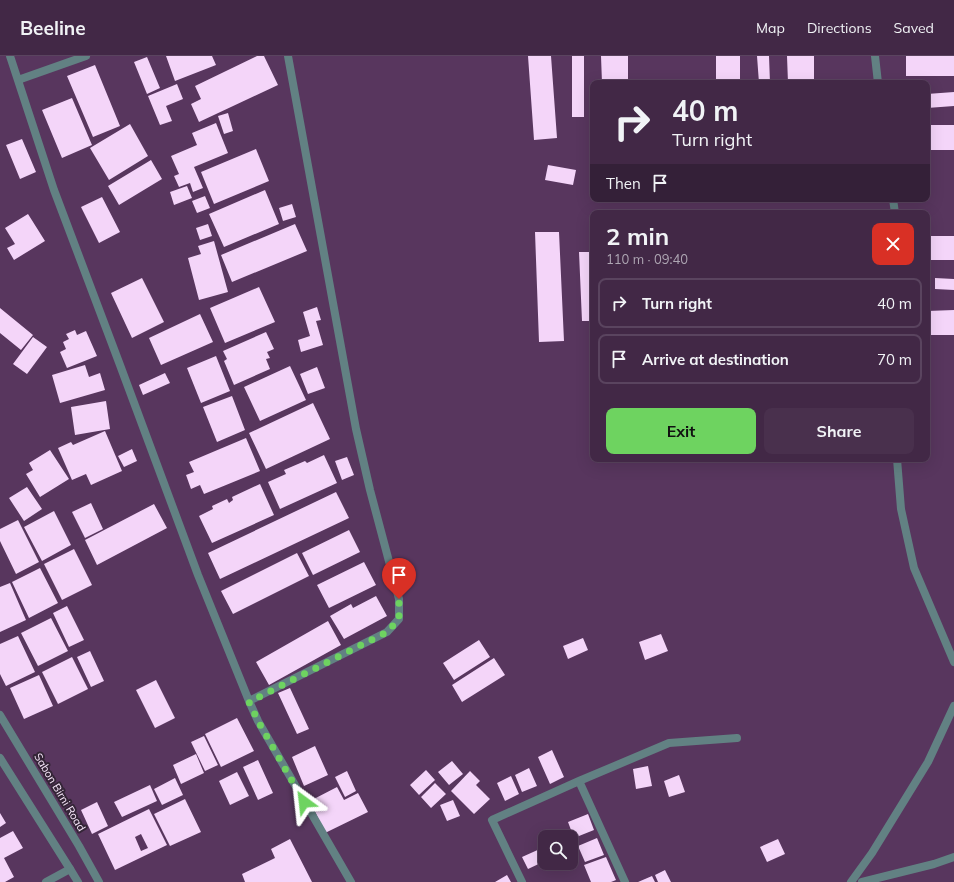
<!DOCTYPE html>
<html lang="en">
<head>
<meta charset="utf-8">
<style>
  body { margin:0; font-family:Mulish,sans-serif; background:#49304d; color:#f1f3f6; height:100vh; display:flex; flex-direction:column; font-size:15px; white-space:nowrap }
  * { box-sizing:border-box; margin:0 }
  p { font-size:13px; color:#aea6b3 }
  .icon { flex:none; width:22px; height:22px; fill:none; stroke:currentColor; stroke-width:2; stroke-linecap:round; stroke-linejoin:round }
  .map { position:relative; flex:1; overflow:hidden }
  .side { position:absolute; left:590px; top:154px; width:340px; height:252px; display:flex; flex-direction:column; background:#422846; border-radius:8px; box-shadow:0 4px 16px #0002,0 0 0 1px #5a445f }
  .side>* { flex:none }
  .hud { position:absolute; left:590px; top:24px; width:340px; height:122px; border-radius:8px; box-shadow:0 4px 16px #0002,0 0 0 1px #5a445f; background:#422846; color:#f1f3f6; overflow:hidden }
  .controls { position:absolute; left:538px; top:774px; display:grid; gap:8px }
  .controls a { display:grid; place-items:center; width:40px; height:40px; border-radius:8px; background:#422846; box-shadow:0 4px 16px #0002,0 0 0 1px #5a445f; font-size:20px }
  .pin { position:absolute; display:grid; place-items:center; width:34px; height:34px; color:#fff; margin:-41px -17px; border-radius:50% 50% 50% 0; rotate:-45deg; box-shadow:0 0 4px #0007 }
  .pin .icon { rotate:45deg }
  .me { position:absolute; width:44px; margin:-22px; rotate:330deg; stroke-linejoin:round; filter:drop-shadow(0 0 3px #0008) }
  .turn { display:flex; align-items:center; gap:14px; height:84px; padding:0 16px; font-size:18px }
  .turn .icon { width:52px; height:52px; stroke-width:2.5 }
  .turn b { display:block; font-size:28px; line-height:34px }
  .then { display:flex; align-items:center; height:38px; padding:0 16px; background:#0003; gap:8px; font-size:15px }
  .round { display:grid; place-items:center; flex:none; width:42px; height:42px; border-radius:8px; background:#49304d }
  .headline { display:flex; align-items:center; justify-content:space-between; height:68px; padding:0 16px }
  h1 { font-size:24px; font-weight:700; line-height:30px }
  .primary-button { display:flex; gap:8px; margin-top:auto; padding:8px 16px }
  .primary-button a { flex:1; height:46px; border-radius:8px; background:#6ed360; color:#111; font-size:16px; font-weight:700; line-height:46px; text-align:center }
  .primary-button a+a { background:#49304d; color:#f1f3f6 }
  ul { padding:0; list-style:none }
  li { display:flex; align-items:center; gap:12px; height:50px; margin:0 8px 6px; padding:0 8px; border:2px solid #5a445f; border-radius:8px }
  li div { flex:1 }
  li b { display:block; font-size:15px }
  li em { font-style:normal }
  header { display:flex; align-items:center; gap:24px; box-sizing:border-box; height:56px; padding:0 20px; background:#422846; border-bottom:1px solid #5a445f }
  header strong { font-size:19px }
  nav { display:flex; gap:22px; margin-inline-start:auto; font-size:14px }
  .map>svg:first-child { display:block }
  .building { fill:#f4d5f9; fill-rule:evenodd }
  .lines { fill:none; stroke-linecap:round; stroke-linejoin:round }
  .service { stroke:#628183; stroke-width:8 }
  .minor { stroke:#628183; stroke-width:8 }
  .tertiary { stroke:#628183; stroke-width:8 }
  .route { stroke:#6ed360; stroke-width:7; stroke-dasharray:0 12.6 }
  .labels { text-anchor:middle; stroke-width:4; stroke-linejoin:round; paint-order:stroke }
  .street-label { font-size:11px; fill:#f9e9fc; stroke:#342537 }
</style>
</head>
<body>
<header>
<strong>Beeline</strong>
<nav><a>Map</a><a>Directions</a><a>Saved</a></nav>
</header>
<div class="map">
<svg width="954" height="826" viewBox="0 0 954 826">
  <rect width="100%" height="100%" fill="#58365e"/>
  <path class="building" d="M166 0H212L216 9 175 25Z
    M257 0H264L278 29 199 66 191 48 201 43 195 30Z
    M528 0H551L557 82 534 84Z
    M572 0H584V61H572Z
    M601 0H628V27H602Z
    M716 0H740V27H716Z
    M757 0H769L770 27H759Z
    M787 0H814V27H788Z
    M906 0H954V20H906Z
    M147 1 160 32 147 38 134 6Z
    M95 9 120 70 93 81 67 20Z
    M177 28 183 43 166 50 172 65 160 69 148 40Z
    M954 36V50L927 52V38Z
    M72 42 92 89 62 102 42 54Z
    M228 57 233 75 224 78 218 60Z
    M216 67 228 97 194 111 203 132 193 136 190 127 179 131 174 120 179 118 171 100 197 89 192 77Z
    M130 68 148 100 109 124 90 92Z
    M927 69H954V94H927Z
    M22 83 36 116 20 123 6 89Z
    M256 93 269 125 214 148 201 116Z
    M151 104 162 123 119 149 108 130Z
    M548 109 576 114 573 129 545 124Z
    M187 130 192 142 174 149 170 136Z
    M265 134 279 168 224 191 209 158Z
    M205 140 210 152 197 157 192 145Z
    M102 141 120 176 99 187 81 151Z
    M292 148 296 161 283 165 279 152Z
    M28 158 45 185 14 204 7 192 15 188 5 172Z
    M208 168 212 180 200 184 196 172Z
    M295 168 307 195 232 226 221 199Z
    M535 176H559L564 285 539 286Z
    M927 180H954V204H927Z
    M214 185 228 236 199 244 188 202 201 198 198 190Z
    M579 196H589L593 265H582Z
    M142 222 164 266 132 282 111 237Z
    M935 222 954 223V234L935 233Z
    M259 231 275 266 225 287 210 252Z
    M317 251 321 264 316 265 323 289 301 296 298 284 310 280 303 256Z
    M0 252 33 279 21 294 0 277Z
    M954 254V279H927V255Z
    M200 258 213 286 161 309 149 282Z
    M75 274 77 279 86 275 97 300 67 312 60 296 66 293 63 286 69 283 66 278Z
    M266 276 274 293 267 296 270 302 266 303 270 313 234 329 224 305 227 303 223 295Z
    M33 281 47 291 27 318 13 308Z
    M216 300 230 335 201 347 187 312Z
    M85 309 89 321 100 317 105 334 60 347 52 319Z
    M290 310 306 344 260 365 244 331Z
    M317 311 325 332 308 338 300 318Z
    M165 317 170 327 143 339 139 329Z
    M232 340 245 374 217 386 203 351Z
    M106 345 110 373 75 379 71 351Z
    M313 347 330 383 266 413 249 377Z
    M105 375 122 415 91 429 86 418 72 424 58 392 71 386 73 389Z
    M246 382 260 415 204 438 200 429 191 433 186 419 194 416 189 406Z
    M132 393 137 405 124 411 118 400Z
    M50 394 69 423 40 441 26 418 33 414 29 407Z
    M324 399 337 427 280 453 268 426 286 418 284 414 305 405 307 407Z
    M347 401 354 419 342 424 335 405Z
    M260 428 274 459 212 487 199 460 213 453 212 450 227 443 229 447 233 444 232 441Z
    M27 431 42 453 24 465 9 442Z
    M336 436 349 462 220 523 208 497Z
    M91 447 103 473 85 482 72 456Z
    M154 448 167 472 97 509 85 484Z
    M54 455 71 489 42 505 24 471Z
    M18 464 39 506 16 518 0 485V473Z
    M349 474 360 496 313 519 302 497Z
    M74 493 92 529 62 544 44 508Z
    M297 497 309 520 233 558 221 535Z
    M364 506 376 529 329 552 317 529Z
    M40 512 58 547 29 562 12 526Z
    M10 527 26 564 0 576V531Z
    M376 540 387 560 344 583 330 560 351 548 353 552Z
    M67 550 84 584 69 591 53 557Z
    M51 562 68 595 38 610 21 577Z
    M328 565 341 589 269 629 256 606Z
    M661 578 668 595 645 604 639 586Z
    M18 580 35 616 6 630 0 618V588Z
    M583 582 588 594 568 603 563 590Z
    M479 584 490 601 454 624 443 607Z
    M90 595 104 625 91 631 77 601Z
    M72 601 88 633 58 648 42 616Z
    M494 602 505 619 462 646 452 629Z
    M39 619 53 650 24 663 10 632Z
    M156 624 175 662 155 672 136 634Z
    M290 632 309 673 297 678 278 637Z
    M237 662 254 695 221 711 205 678Z
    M204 680 218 709 205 715 191 686Z
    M315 690 328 719 304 730 292 701Z
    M552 694 564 721 550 728 538 701Z
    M196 698 204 717 181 728 173 709Z
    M258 704 273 737 258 744 243 711Z
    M452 705 463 718 449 729 438 716Z
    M648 710 652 730 636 733 633 713Z
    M529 712 537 730 522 736 515 719Z
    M426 714 435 724 419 739 410 729Z
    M347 715 356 735 345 741 335 721Z
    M470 715 480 725 476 729 490 743 474 758 451 735Z
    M237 716 249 740 230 749 219 725Z
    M679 719 685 736 669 741 664 725Z
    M511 720 519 738 505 745 497 727Z
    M175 722 183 739 162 749 154 733Z
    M435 727 446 738 431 752 421 741Z
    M150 729 157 745 122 761 114 746Z
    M337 731 344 744 358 737 368 756 325 777 310 745Z
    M185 743 201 776 170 790 154 758Z
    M453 744 460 760 447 765 440 749Z
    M97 746 108 770 92 778 81 754Z
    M149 753 167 789 115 814 98 778ZM141 778 148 792 141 795 135 781Z
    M0 757 6 767 0 771Z
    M588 758 594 774 574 782 568 766Z
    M13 775 23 792 4 802 14 821 5 826H0V782Z
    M597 782 604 799 585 806 578 790Z
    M290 783 312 826H245L242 818 275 802 271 793Z
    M778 783 785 798 767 806 760 791Z
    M542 792 545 798V805L528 813 522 801Z
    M606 801 616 824 611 826H591L584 809Z
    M665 814 671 826H658L655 819Z
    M507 819 511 826H495Z
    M652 820 655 826H638Z"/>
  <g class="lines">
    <path class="service" d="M875 0 878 27
      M893 143 895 157
      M897 403 901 453 914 512 954 606
      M851 826 872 797 928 706 954 650
      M862 826 934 808 954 801"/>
    <path class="minor" d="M10 0 54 134 120 309 198 519 249 645 258 665 351 826
      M18 24 86 0
      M249 645 387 576 399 563V543L370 434 356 373 288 0
      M579 725 625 826
      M46 826 70 813
      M522 826 492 764 579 725 669 687 737 682"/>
    <path class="tertiary" d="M0 659 79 790 99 826
      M0 702 70 813 78 826"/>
  </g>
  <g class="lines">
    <path class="route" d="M304 746 258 665 249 646 387 576 399 563V543"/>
  </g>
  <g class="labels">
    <g class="street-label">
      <text transform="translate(60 736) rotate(59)" y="4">Sabon Birni Road</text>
    </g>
  </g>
</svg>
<div class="controls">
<a><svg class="icon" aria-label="search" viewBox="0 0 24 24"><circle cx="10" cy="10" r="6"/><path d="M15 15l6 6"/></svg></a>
</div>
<div class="pin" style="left:399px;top:543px;background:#d93025"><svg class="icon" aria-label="arrive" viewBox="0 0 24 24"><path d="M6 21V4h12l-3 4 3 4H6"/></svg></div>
<svg class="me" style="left:304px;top:746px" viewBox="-20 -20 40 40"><path d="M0-17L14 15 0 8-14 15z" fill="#6ed360" stroke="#fff" stroke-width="4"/></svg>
<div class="hud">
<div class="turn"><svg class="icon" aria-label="right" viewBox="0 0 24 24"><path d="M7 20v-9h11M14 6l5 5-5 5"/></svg><div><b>40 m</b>Turn right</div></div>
<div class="then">Then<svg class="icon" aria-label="arrive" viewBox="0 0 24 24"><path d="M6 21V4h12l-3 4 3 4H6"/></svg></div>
</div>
<section class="side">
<div class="headline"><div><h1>2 min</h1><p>110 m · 09:40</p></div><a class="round" style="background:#d93025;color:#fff"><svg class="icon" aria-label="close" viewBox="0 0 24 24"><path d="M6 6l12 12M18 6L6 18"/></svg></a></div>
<ul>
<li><svg class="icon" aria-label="right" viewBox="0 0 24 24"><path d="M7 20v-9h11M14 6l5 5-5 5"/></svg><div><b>Turn right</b></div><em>40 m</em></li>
<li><svg class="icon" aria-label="arrive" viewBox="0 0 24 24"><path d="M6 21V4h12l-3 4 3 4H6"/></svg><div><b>Arrive at destination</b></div><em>70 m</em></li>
</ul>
<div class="primary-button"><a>Exit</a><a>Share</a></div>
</section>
</div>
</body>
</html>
